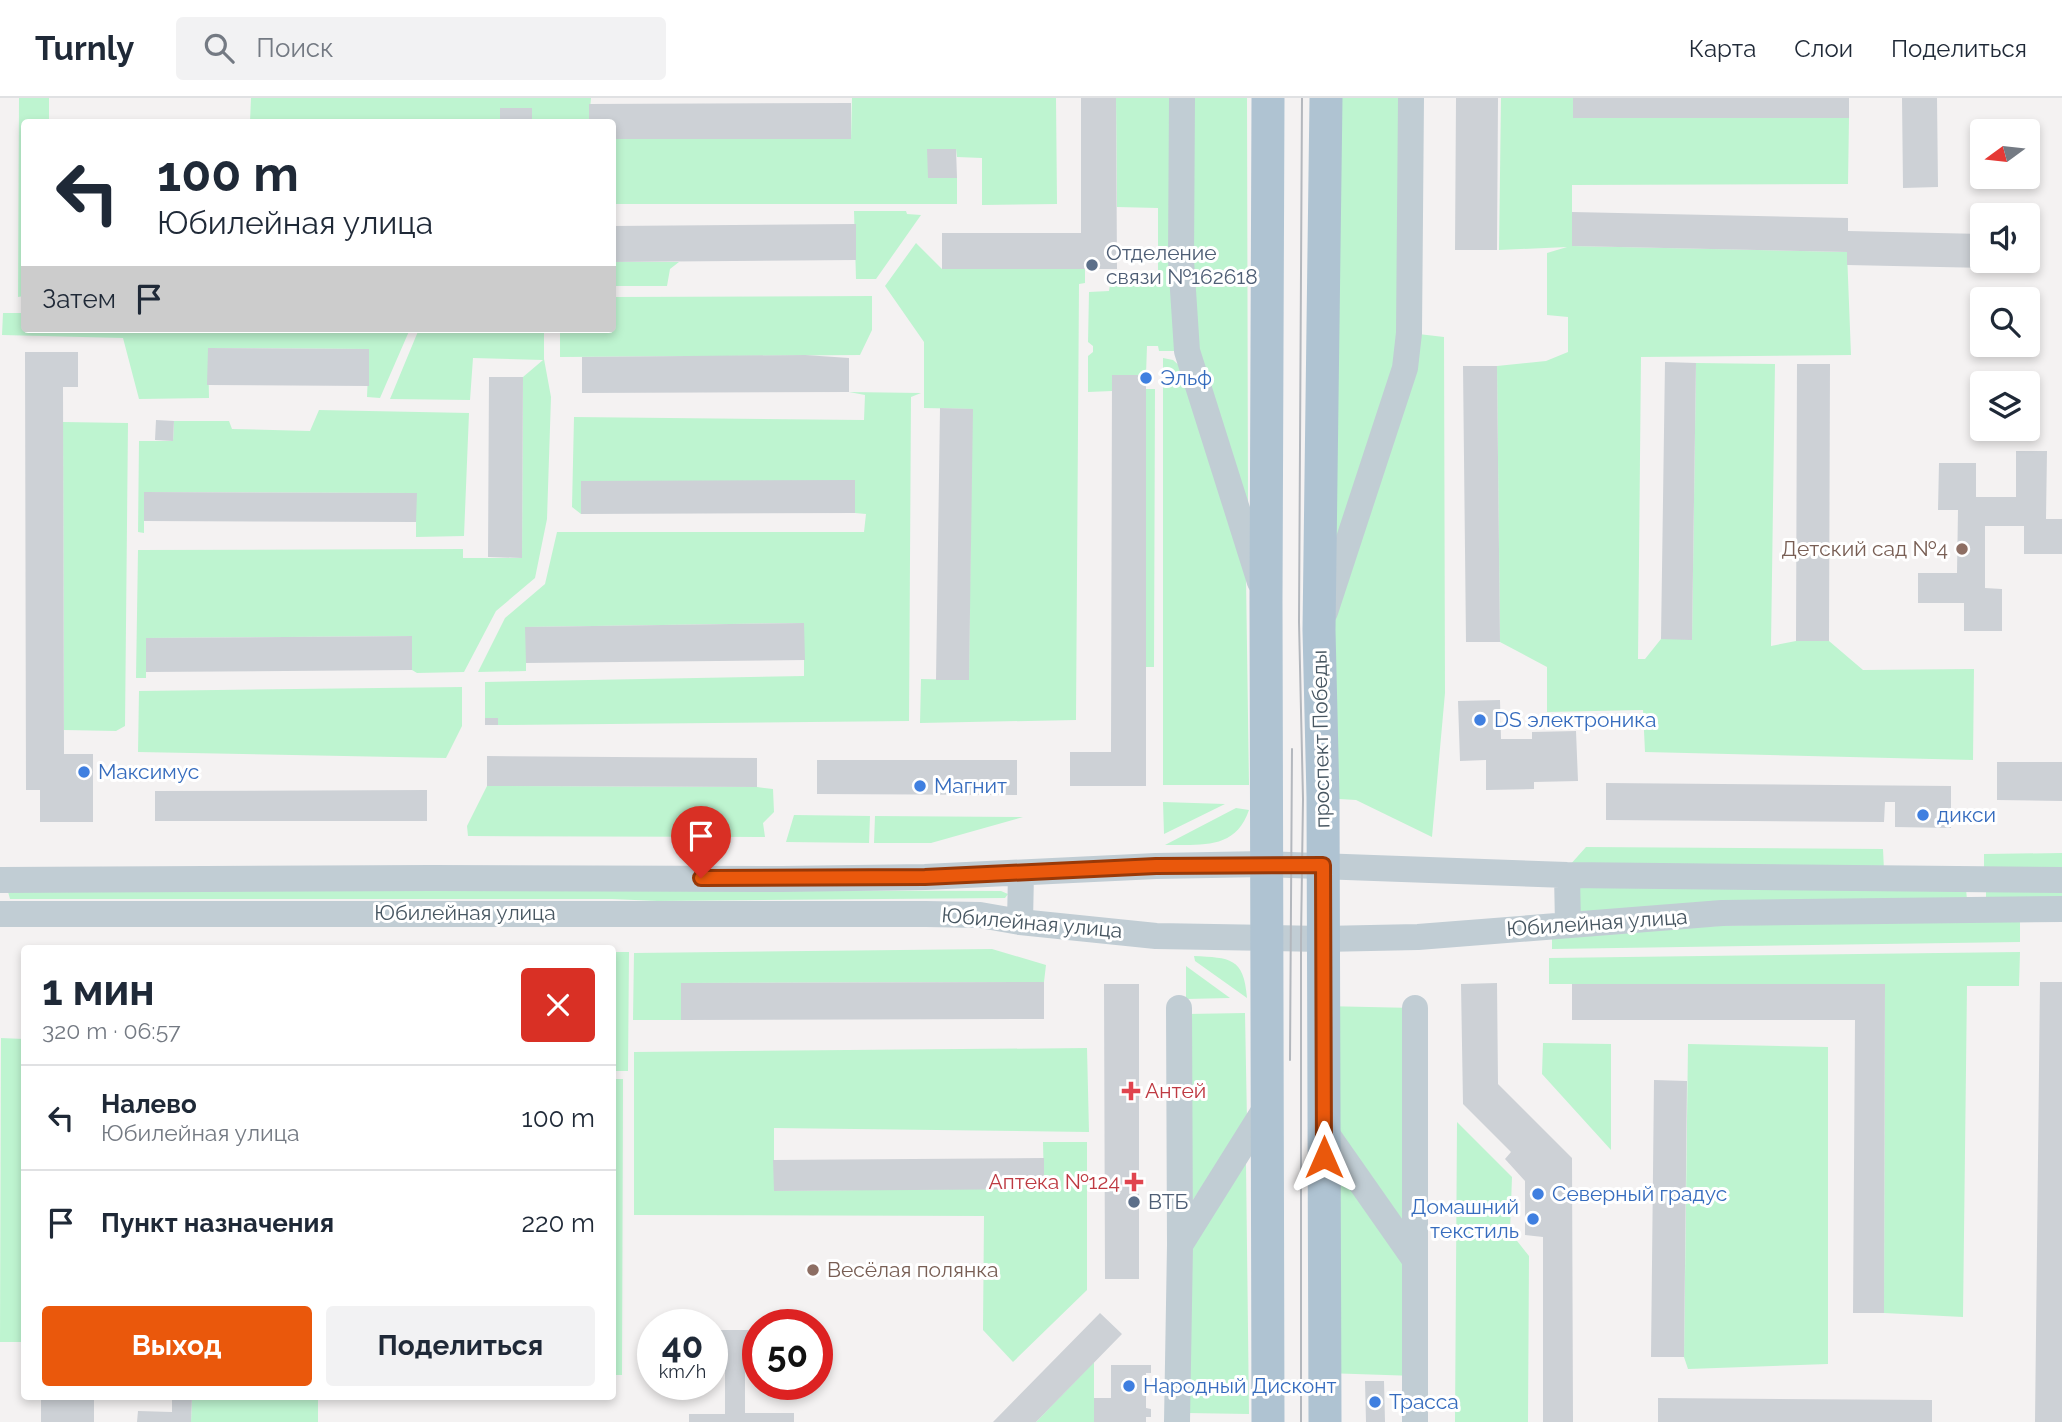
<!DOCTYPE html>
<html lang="ru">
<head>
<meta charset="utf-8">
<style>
  body { margin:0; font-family:Raleway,sans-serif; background:#f2f2f3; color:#1f2937; height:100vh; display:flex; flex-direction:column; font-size:26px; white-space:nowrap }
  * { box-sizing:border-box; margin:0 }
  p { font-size:23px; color:#747a83 }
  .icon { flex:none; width:38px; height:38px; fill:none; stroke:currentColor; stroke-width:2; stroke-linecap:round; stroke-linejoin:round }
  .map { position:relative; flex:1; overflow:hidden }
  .panel { position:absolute; left:21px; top:847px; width:595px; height:455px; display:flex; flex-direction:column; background:#fff; border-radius:7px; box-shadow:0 4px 10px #0003 }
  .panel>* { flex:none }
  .hud { position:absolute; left:21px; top:21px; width:595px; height:214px; border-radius:7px; box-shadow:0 4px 10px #0003; background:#fff; color:#1f2937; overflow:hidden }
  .needle { width:46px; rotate:255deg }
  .fabs { position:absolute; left:1970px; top:21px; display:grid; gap:14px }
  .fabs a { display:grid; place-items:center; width:70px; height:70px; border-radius:7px; background:#fff; box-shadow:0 4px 10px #0003; font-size:35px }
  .speed { position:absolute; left:637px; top:1211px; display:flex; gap:14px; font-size:35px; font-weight:700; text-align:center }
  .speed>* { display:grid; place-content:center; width:91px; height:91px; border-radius:50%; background:#fff; box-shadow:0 4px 10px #0003; line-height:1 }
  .speed small { font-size:18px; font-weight:400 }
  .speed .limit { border:10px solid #d22; background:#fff; color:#111 }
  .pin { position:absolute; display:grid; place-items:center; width:60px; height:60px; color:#fff; margin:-72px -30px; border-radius:50% 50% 50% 0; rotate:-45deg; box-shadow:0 0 7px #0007 }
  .pin .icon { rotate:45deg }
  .me { position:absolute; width:77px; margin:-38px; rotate:0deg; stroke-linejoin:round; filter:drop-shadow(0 0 5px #0008) }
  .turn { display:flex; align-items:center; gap:24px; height:147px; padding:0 21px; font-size:32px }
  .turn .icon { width:91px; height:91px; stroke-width:2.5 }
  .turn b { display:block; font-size:49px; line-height:60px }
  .then { display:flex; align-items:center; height:66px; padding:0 21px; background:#0003; gap:14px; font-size:26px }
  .round { display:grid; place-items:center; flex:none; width:74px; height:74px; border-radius:7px; background:#f2f2f3 }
  .overview { display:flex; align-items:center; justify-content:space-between; height:119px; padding:0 21px }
  h1 { font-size:42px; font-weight:700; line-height:52px }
  .primary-button { display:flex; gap:14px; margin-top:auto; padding:14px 21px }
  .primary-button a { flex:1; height:80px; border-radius:7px; background:#ea580c; color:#fff; font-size:28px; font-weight:700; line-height:80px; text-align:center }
  .primary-button a+a { background:#f2f2f3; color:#1f2937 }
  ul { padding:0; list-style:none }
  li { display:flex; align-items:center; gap:21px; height:105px; padding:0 21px; border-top:2px solid #e0e1e3 }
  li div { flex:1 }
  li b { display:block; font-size:26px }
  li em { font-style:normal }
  header { display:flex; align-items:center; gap:42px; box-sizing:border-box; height:98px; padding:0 35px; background:#fff; border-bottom:2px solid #e0e1e3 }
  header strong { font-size:33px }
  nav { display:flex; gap:38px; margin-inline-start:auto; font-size:24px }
  .search { width:490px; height:63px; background:#f2f2f3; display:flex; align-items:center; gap:18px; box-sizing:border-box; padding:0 24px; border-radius:7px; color:#747a83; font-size:26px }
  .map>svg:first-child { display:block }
  .green { fill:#bef4d0; fill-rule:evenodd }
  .building { fill:#cdd1d6 }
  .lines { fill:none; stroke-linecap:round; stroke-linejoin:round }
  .minor { stroke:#c1cdd4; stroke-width:26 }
  .major { stroke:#afc3d2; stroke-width:33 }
  .tram { stroke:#b3b7bd; stroke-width:2 }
  .route-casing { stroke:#983908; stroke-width:18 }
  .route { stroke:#ea580c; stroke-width:12 }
  .service-dot { fill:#5c6f8a; stroke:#fff; stroke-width:2.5 }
  .shop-dot { fill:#3f7fe0; stroke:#fff; stroke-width:2.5 }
  .education-dot { fill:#8d6e63; stroke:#fff; stroke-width:2.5 }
  .health-dot { fill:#e0444e; stroke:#fff; stroke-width:2.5 }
  .labels { text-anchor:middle; stroke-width:6; stroke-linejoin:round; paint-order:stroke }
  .service-label { font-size:21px; fill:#4e5e75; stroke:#fff; text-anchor:start }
  .shop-label { font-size:21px; fill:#366cbe; stroke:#fff; text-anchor:start }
  .education-label { font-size:21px; fill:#785e54; stroke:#fff; text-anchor:end }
  .street-label { font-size:21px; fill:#475661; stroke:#fff }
  .health-label { font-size:21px; fill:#be3a42; stroke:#fff; text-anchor:start }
</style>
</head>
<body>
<header>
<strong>Turnly</strong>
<div class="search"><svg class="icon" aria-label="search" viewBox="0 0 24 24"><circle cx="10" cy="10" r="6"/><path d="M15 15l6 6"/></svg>Поиск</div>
<nav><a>Карта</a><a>Слои</a><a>Поделиться</a></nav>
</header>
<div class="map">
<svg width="2062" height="1324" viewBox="0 0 2062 1324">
  <rect width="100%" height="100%" fill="#f4f2f2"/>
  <path class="green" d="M19 0H49V24H24V198L18 199Z
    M251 0H591L589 24H250ZM500 10H531L532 24 500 23Z
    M852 0H1056L1057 106 982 107V60L957 59 956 51H928V79L957 80V106H613L612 41H851Z
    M1116 0H1182L1187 253H1159L1158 248H1147L1146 277H1112V293L1088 294V258L1093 254V248L1088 244 1089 194 1109 193 1110 186 1158 184V110L1117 109Z
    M1194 0H1247L1248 408 1199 256 1192 191Z
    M1326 0H1411L1410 235 1444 239 1445 595 1432 739 1356 702 1323 700Z
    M1501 0H1573V20H1849L1848 86 1572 87V148L1847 154 1851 257 1641 259 1638 561H1645L1661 541H1692L1696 265 1775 266 1771 548 1796 543H1829L1863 572 1974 571 1973 662 1645 654 1643 612 1547 614V569L1500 544 1497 268 1546 263 1568 254V219L1547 217V155L1567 149 1499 152Z
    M854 113H906L907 116 921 117 876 181H856Z
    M916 145 942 171H1085V185L1079 186 1076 622 920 625 921 581 969 582 972 311 924 310V244L885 188Z
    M613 164H679L670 171 667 188H613Z
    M872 198V232L860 257 560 259V231H612L613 199Z
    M3 215H24V231H410L380 300 367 299 369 251 208 250 209 300 139 301 123 240 2 237Z
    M419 231H544V261L551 299 547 421 535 480 496 513 464 574 417 575 412 572V538L146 540V580H136L138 452 463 451V460H522L523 279 543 262 473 260 470 302 390 301Z
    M1163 260 1173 262 1181 269 1246 479 1249 687H1163Z
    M1146 291H1155L1154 569H1145Z
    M849 294 921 295 911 299 909 623 498 627 497 620H485V584L804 578V525L526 529V573L478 574 505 520 545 486 557 434H864L866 416 855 415V383L581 384V416L572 409 574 319 864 322 865 297Z
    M319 312 469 315 464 438 416 439V395L144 394V435L138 434 139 343H173L174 323H229L232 331 310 333Z
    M63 324 128 325 125 628 116 633 64 632Z
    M462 589V628L446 660 138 654 139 593Z
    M487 688 757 689 773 691 774 714 763 725 765 739 468 738 467 728Z
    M1163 704 1225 706 1164 736Z
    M1236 710 1249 712C1235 753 1200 746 1165 747Z
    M794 717 870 718 869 745 786 744Z
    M875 718 1023 719 931 745H874Z
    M1586 749 1883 751 1884 772 1569 768Z
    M2062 755V771H1984V756Z
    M1577 788 1966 791 1967 802 1578 817Z
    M7 790 1001 793 1008 796 1005 800 657 803 612 801H10Z
    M1986 791H2062V802H1986Z
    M2020 818V844L1552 851V835L1569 833Z
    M992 851 1046 867 1044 884 681 885V922H633L634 855Z
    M613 854H629L628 973H613Z
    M2020 854 2019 888H1967L1963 1219 1884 1215 1885 886H1549V860Z
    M1194 858C1230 860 1244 859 1247 900L1195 863Z
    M1186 868 1230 900 1186 901Z
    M1323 908 1415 910 1416 1278 1325 1275Z
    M1245 915 1247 1023 1188 1109 1187 916Z
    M1 940 24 941V1244H0Z
    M1543 945 1611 946V1052L1542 976Z
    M1688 946 1828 949V1266L1688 1271 1684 1259Z
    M1087 950 1089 1034 774 1030V1093L1044 1090 1043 1044H1087V1192L1013 1264 983 1232 984 1118 634 1117V954Z
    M612 981H623L622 1277H612Z
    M1457 1024 1512 1079 1510 1134 1529 1158 1528 1324H1455Z
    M1246 1065 1249 1316 1187 1315 1189 1155Z
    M1094 1264V1324H1036Z
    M192 1299 318 1302V1324H191Z"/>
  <path class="building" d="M1081 0H1116L1117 171H942V135H1081Z
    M1456 0H1498L1497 152H1455Z
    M1573 0H1849V20H1573Z
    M1902 0H1937L1938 89 1903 90Z
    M851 5V41H612V24H589V6Z
    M500 10H532V24H500Z
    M927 51H956L957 80H928Z
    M1572 114 1848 120V133L1983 136V163H2028V137H2033V171L1847 167V154L1572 148Z
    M856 126V162L612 164V128Z
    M208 250 369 251V288L207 287Z
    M25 254H78V289H63L64 656H93V724H40V692H26Z
    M805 257 849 260V294L582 295V259Z
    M1665 264 1696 265 1692 542 1661 541Z
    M1797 266H1830L1829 543H1796Z
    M1463 268H1497L1500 544H1466Z
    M1112 277H1146V688H1070V654H1111Z
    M489 279H523L522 460 488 459Z
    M940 310 973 311 969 582H936Z
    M156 322 174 323 173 343 155 342Z
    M2016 353H2047L2046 421H2062V456H2024V428H1985V490L2002 491V533H1964V505H1918V475H1957L1958 412H1938L1939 365H1976V399H2016Z
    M855 382V415L581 416V383Z
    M144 394 417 395 416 424 144 423Z
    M804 525 805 562 526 565 525 529Z
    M412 538V572L146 574V540Z
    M1500 602 1501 641H1532V634L1576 633 1578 683 1534 684V691L1486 692V662L1460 663 1458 603Z
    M485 620H498V627H485Z
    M487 658 757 660V689L487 688Z
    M817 662H1017V697L817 696Z
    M1997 664H2062V703L1997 702Z
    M1606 685 1951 688V730L1895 729V704H1885L1884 724 1606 722Z
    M427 692V723H155V693Z
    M1044 884V921L681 922V885Z
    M2040 884H2062V1324H2035Z
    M1497 885 1498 986 1572 1060 1573 1324H1543V1139L1525 1137V1083L1505 1061 1511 1054 1463 1006 1461 886Z
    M1104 886H1139V1181H1105Z
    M1572 886H1885L1884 1215H1853L1855 922H1572Z
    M1654 982 1687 983 1684 1259H1651Z
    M1044 1060V1091L774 1093 773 1062Z
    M1100 1215 1122 1236 1036 1324H993Z
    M712 1232H758V1269H745V1315H794V1324H689V1316H725V1271H712Z
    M1111 1267H1151V1275H1146V1310L1151 1311V1319H1146V1324H1094V1300H1111Z
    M1365 1283H1384L1385 1324H1366Z
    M41 1298H94V1324H41Z
    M172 1299H192L191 1324H137L138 1313 172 1314Z
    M1658 1300 1932 1302V1324H1658Z"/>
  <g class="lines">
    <path class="minor" d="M1182 0 1181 162 1187 253 1260 484
      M1325 514 1405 270 1409 235 1411 0
      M1567 777 1568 826
      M0 782 431 780 782 781 925 779 1156 768 1266 766 1567 777 2062 782
      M0 816H926L980 817 1020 824 1156 838 1323 841 1418 839 1722 815 2062 811
      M1020 824 1021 775
      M1179 910 1180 1147
      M1324 1032 1415 1162
      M1177 1324 1180 1147 1267 1008
      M1415 1324V910"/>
    <path class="major" d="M1268 1324 1266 503 1268 0
      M1325 1324 1323 700 1319 532 1326 0"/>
    <path class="tram" d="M1290 962 1292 651
      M1301 1324V841L1303 701 1299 524 1302 0"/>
  </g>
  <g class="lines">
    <g class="route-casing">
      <path id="route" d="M701 780 925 779 1156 768 1323 767 1324 1059"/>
    </g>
    <use href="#route" class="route"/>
  </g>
  <g class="service-dot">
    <circle cx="1092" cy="167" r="7"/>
    <circle cx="1134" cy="1104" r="7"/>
  </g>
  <g class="shop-dot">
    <circle cx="1146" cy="280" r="7"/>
    <circle cx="1480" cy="622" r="7"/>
    <circle cx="84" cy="674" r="7"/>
    <circle cx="920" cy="688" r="7"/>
    <circle cx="1923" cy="717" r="7"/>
    <circle cx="1538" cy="1096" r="7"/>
    <circle cx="1533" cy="1121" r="7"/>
    <circle cx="1129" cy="1288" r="7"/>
    <circle cx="1375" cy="1304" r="7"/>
  </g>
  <g class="education-dot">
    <circle cx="1962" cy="451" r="7"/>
    <circle cx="813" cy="1172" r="7"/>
  </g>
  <g class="health-dot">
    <path d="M1127.5 982.5h7v7h7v7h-7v7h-7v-7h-7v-7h7z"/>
    <path d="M1130.5 1073.5h7v7h7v7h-7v7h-7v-7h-7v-7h7z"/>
  </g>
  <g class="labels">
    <g class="service-label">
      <text x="1106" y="162">Отделение<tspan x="1106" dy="24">связи №162618</tspan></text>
      <text x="1148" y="1111">ВТБ</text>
    </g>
    <g class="shop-label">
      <text x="1160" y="287">Эльф</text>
      <text x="1494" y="629">DS электроника</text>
      <text x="98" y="681">Максимус</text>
      <text x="934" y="695">Магнит</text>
      <text x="1937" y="724">дикси</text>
      <text x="1552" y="1103">Северный градус</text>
      <text x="1519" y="1116" text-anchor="end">Домашний<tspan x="1519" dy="24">текстиль</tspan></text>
      <text x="1143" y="1295">Народный Дисконт</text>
      <text x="1389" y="1311">Трасса</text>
    </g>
    <g class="education-label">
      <text x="1948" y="458">Детский сад №4</text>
      <text x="827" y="1179" text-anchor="start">Весёлая полянка</text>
    </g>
    <g class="street-label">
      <text transform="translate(1321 641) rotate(-91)" y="7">проспект Победы</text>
      <text x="465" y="822">Юбилейная улица</text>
      <text transform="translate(1032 825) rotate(5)" y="7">Юбилейная улица</text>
      <text transform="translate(1597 825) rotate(-4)" y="7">Юбилейная улица</text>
    </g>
    <g class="health-label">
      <text x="1145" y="1000">Антей</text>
      <text x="1120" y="1091" text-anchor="end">Аптека №124</text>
    </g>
  </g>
</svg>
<div class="fabs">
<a><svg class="needle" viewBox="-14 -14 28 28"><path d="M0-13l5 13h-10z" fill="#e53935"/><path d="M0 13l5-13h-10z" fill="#747a83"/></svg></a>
<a><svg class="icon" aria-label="sound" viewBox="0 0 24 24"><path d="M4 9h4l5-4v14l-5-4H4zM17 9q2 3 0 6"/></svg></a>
<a><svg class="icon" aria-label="search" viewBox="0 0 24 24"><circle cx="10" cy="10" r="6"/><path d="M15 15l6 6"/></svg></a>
<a><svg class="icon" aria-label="layers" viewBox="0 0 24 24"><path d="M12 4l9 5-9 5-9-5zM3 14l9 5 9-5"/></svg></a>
</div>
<div class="speed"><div>40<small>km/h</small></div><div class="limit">50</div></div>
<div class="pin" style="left:701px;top:780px;background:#d93025"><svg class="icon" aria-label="arrive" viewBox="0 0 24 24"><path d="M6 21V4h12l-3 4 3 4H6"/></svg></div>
<svg class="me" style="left:1324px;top:1059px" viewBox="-20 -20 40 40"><path d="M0-17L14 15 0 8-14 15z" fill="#ea580c" stroke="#fff" stroke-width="4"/></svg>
<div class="hud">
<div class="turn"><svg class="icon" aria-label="left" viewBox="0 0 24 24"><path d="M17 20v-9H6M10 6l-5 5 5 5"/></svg><div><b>100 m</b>Юбилейная улица</div></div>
<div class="then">Затем<svg class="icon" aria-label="arrive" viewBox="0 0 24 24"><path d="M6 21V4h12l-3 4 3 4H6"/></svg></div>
</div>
<section class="panel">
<div class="overview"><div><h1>1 мин</h1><p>320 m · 06:57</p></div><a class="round" style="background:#d93025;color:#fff"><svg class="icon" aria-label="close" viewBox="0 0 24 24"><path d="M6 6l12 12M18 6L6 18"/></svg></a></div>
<ul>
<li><svg class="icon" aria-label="left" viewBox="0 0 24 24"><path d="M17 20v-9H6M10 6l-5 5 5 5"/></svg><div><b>Налево</b><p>Юбилейная улица</p></div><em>100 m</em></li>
<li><svg class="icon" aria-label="arrive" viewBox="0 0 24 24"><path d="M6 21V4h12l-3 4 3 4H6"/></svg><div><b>Пункт назначения</b></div><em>220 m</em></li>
</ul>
<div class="primary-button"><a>Выход</a><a>Поделиться</a></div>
</section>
</div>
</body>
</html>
